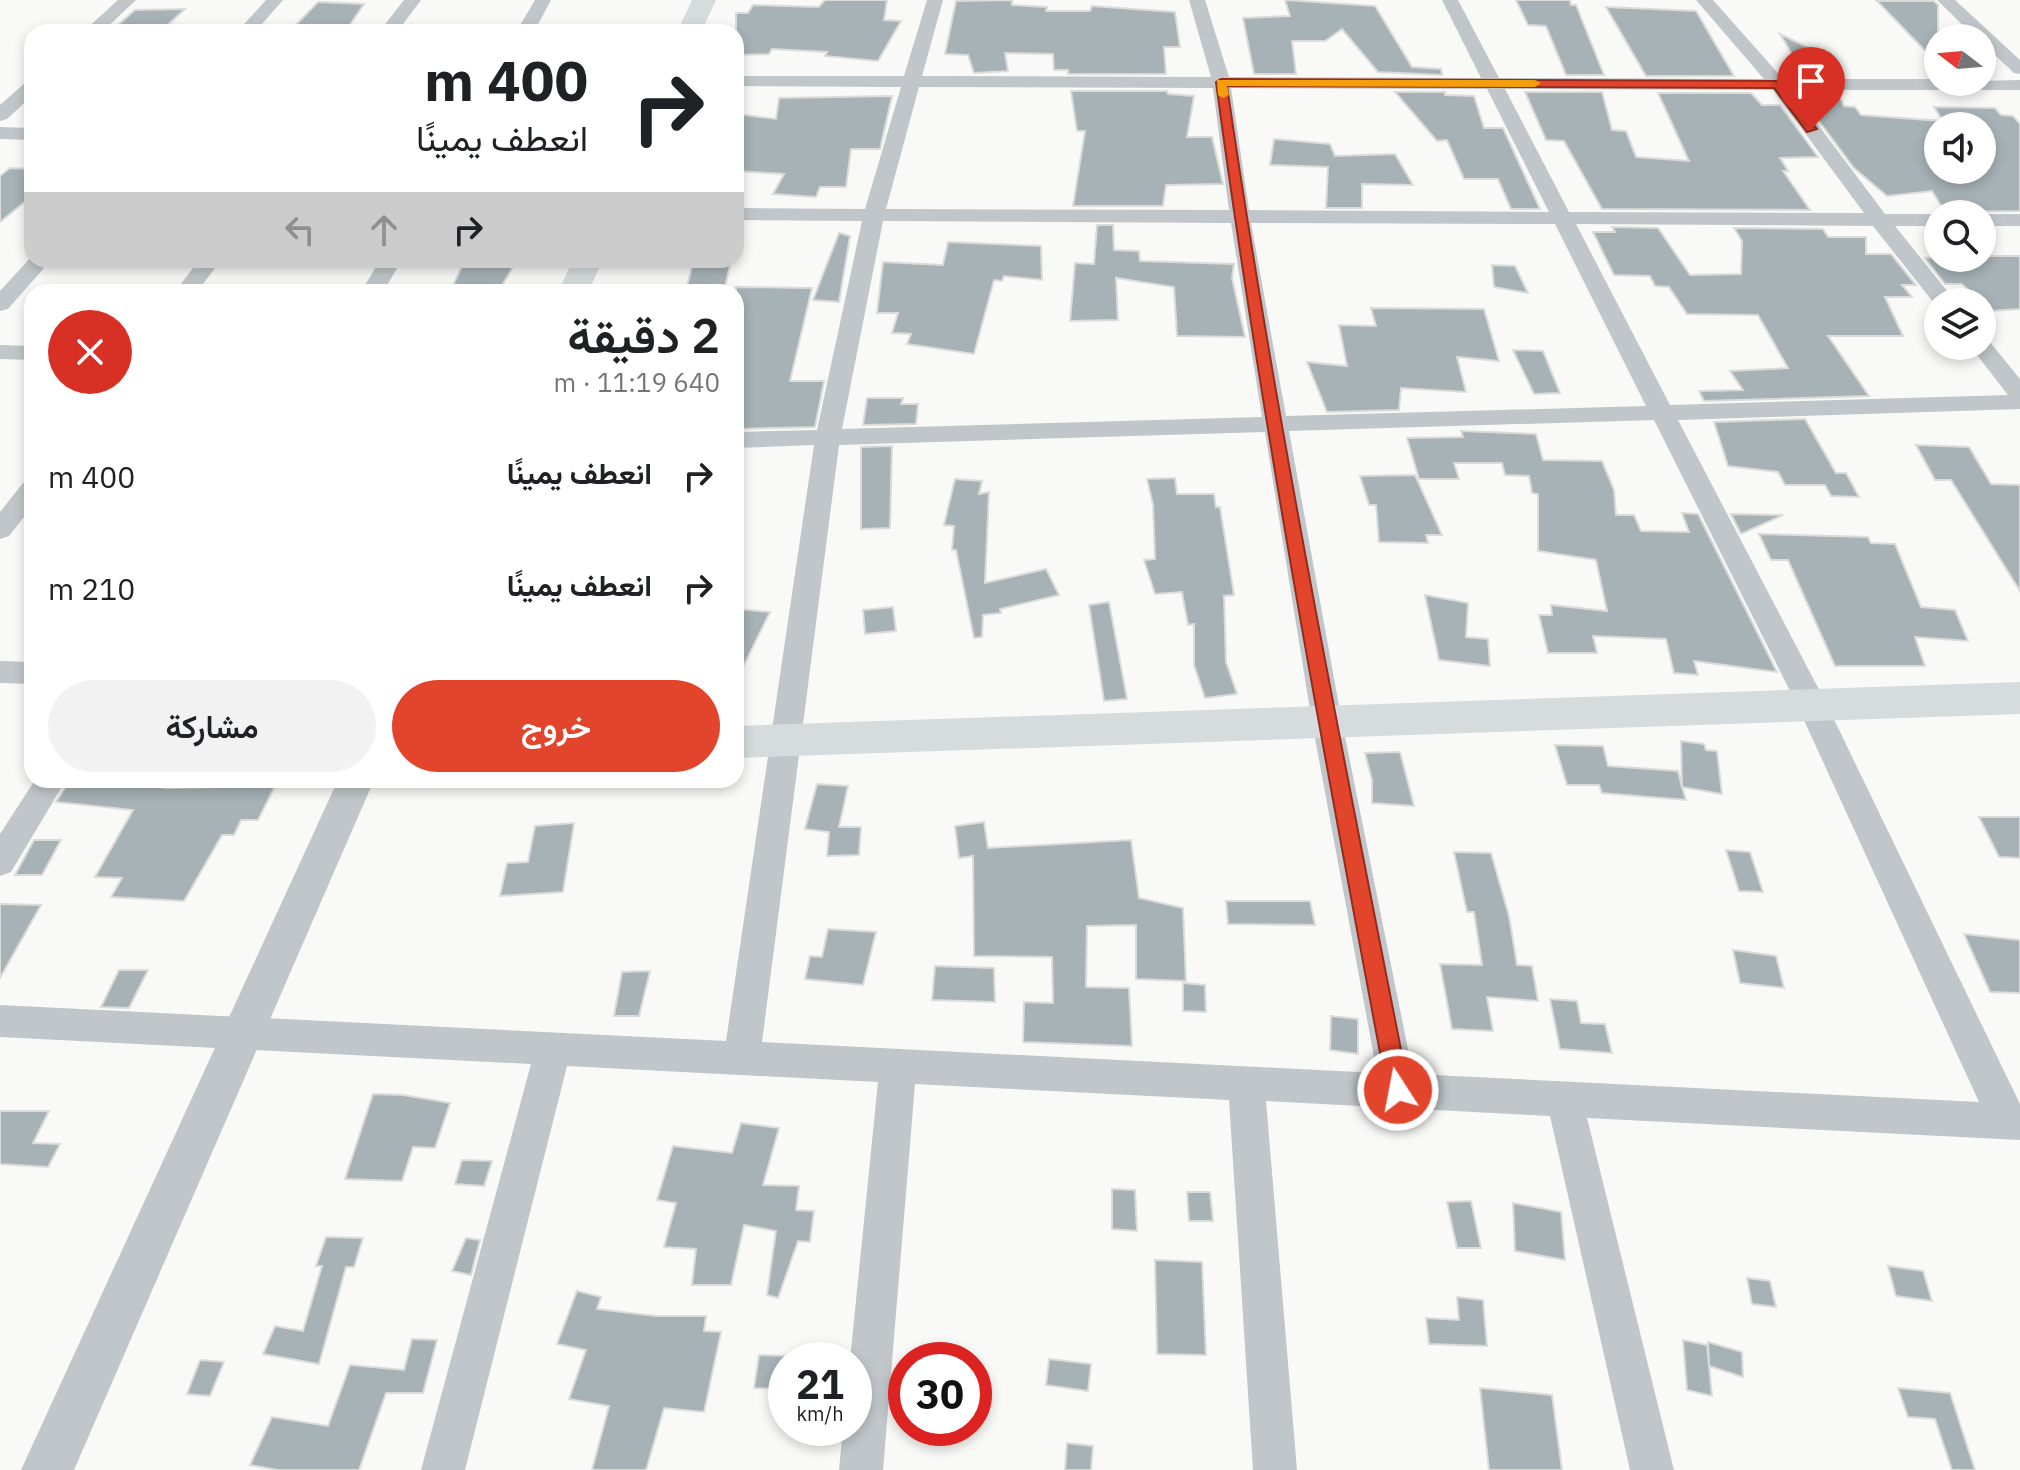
<!DOCTYPE html>
<html lang="ar">
<head>
<meta charset="utf-8">
<style>
  body { margin:0; font-family:"IBM Plex Sans",Vazirmatn,sans-serif; background:#f2f2f2; color:#202124; direction:rtl; height:100vh; display:flex; flex-direction:column; font-size:30px; white-space:nowrap }
  * { box-sizing:border-box; margin:0 }
  p { font-size:26px; color:#757577 }
  .icon { flex:none; width:44px; height:44px; fill:none; stroke:currentColor; stroke-width:2; stroke-linecap:round; stroke-linejoin:round }
  .map { position:relative; flex:1; overflow:hidden; direction:ltr }
  .drawer { position:absolute; left:24px; top:284px; width:720px; height:504px; display:flex; flex-direction:column; background:#fff; border-radius:24px; box-shadow:0 4px 12px #0003; direction:rtl }
  .drawer>* { flex:none }
  .top-card { position:absolute; left:24px; top:24px; width:720px; height:244px; border-radius:24px; box-shadow:0 4px 12px #0003; direction:rtl; background:#fff; color:#202124; overflow:hidden }
  .needle { width:52px; rotate:286deg }
  .buttons { position:absolute; left:1924px; top:24px; display:grid; gap:16px }
  .buttons a { display:grid; place-items:center; width:72px; height:72px; border-radius:50%; background:#fff; box-shadow:0 4px 12px #0003; font-size:40px }
  .speed { position:absolute; left:768px; top:1342px; display:flex; gap:16px; font-size:40px; font-weight:700; text-align:center }
  .speed>* { display:grid; place-content:center; width:104px; height:104px; border-radius:50%; background:#fff; box-shadow:0 4px 12px #0003; line-height:1 }
  .speed small { font-size:20px; font-weight:400 }
  .speed .limit { border:12px solid #d22; background:#fff; color:#111 }
  .pin { position:absolute; display:grid; place-items:center; width:68px; height:68px; color:#fff; margin:-82px -34px; border-radius:50% 50% 50% 0; rotate:-45deg; box-shadow:0 0 8px #0007 }
  .pin .icon { rotate:45deg }
  .me { position:absolute; width:88px; margin:-44px; rotate:349deg; stroke-linejoin:round; filter:drop-shadow(0 0 6px #0008) }
  .turn { display:flex; align-items:center; gap:28px; height:168px; padding:0 24px; font-size:36px }
  .turn .icon { width:104px; height:104px; stroke-width:2.5 }
  .turn b { display:block; font-size:56px; line-height:68px }
  .lanes { display:flex; align-items:center; height:76px; padding:0 24px; background:#0003; justify-content:center; gap:40px; direction:ltr }
  .lanes .off { opacity:.35 }
  .round { display:grid; place-items:center; flex:none; width:84px; height:84px; border-radius:42px; background:#f2f2f2 }
  .summary { display:flex; align-items:center; justify-content:space-between; height:136px; padding:0 24px }
  h1 { font-size:48px; font-weight:600; line-height:60px }
  .button { display:flex; gap:16px; margin-top:auto; padding:16px 24px }
  .button a { flex:1; height:92px; border-radius:48px; background:#e3442c; color:#fff; font-size:32px; font-weight:600; line-height:92px; text-align:center }
  .button a+a { background:#f2f2f2; color:#202124 }
  ul { padding:0; list-style:none }
  li { display:flex; align-items:center; gap:24px; height:112px; padding:0 24px }
  li div { flex:1 }
  li b { display:block; font-size:30px }
  li em { font-style:normal }
  .map>svg:first-child { display:block }
  .building { fill:#a7b2b6; stroke:#dbdbd9; stroke-width:2; fill-rule:evenodd }
  .lines { fill:none; stroke-linecap:round; stroke-linejoin:round }
  .minor { fill:#c0c6c9; fill-rule:evenodd }
  .tertiary { fill:#c0c6c9; fill-rule:evenodd }
  .secondary { fill:#d6dbde; fill-rule:evenodd }
  .route { fill:#e3442c; stroke:#942c1d; stroke-width:2 }
  .slow { fill:#f59e0b }
</style>
</head>
<body>
<div class="map">
<svg width="2020" height="1470" viewBox="0 0 2020 1470">
  <rect width="100%" height="100%" fill="#f9f9f7"/>
  <path class="building" d="M825 0H887L884 20 901 21 878 61 825 56 827 52 772 49 769 54 736 55V13H748L753 5 819 7Z
    M1012 0V5L1047 7 1046 11H1090L1092 6 1175 12 1180 47H1164L1166 74H1068V70H1054L1053 54 1005 53 1008 71 974 73 968 55 945 54 956 1Z
    M1285 0 1375 6 1412 67 1441 69 1442 75 1378 72 1342 29 1325 41H1292L1296 74H1254L1243 18 1290 16Z
    M1516 0H1570L1571 5H1576L1604 75H1566L1546 26 1528 25Z
    M1877 1H1934L1938 5V64Z
    M318 2 364 4 345 32H289Z
    M1606 7 1696 11 1734 76H1646Z
    M185 9 160 32H110L135 10Z
    M1780 34 1819 53 1830 76H1805Z
    M1071 91H1167L1168 94 1194 96 1187 137H1212L1223 184 1166 185 1163 206H1073L1085 131H1077Z
    M1395 92H1445V95L1474 96 1484 128H1503L1540 209H1511L1498 179H1464L1447 140 1437 141Z
    M1525 92H1602L1612 130 1626 131 1636 157 1689 161 1658 93H1751L1762 105H1780L1818 157 1780 158 1788 171H1783L1810 210 1602 209 1564 141 1546 140Z
    M1815 93H1838L1844 106 1855 107 1861 115 1943 121 1934 107 1995 108 2001 115 2013 116 2020 124V211L1945 212 1932 191 1887 196 1854 168 1807 105 1804 98 1818 99ZM1938 126H1982V170H1938Z
    M892 96 880 149H851L846 187H820L816 197 773 194 784 174 736 171V114L776 119 779 98Z
    M1274 139 1330 144 1335 156 1395 154 1413 185 1362 184V208H1326L1328 167 1270 165Z
    M10 168 32 169V196L0 222V176Z
    M1097 225H1113L1114 250 1139 251 1140 261 1234 264 1232 278 1245 337 1177 336 1174 287 1116 278 1118 320 1070 321 1075 263 1094 264Z
    M1612 227 1658 228 1690 275 1741 274 1742 241 1734 228 1823 229 1828 237H1866V254H1891L1916 285H1902L1912 297H1885L1903 336H1828L1869 396 1704 401 1699 391 1743 390 1730 371 1788 368 1758 315 1687 314 1669 287 1655 286 1650 276 1614 275 1593 232H1615Z
    M839 233 850 236 839 302 813 300Z
    M948 242 1041 246 1042 280 1004 276 1002 281 994 280 974 354 907 344 911 334 892 333 898 313H877L883 262 943 265Z
    M1982 256H2020V309L1990 311 1962 284H1945L1925 258Z
    M705 260H731L724 292H692L693 286H687L693 263H704Z
    M1492 265 1515 266 1528 293 1494 287Z
    M462 266H494L513 267 498 292H450Z
    M736 287 812 288 790 381H824L815 427 736 429Z
    M1371 308 1484 309 1499 361 1457 357 1466 392 1401 388 1399 410 1327 412 1307 362 1347 366 1339 325 1376 326Z
    M1513 350 1543 351 1560 393 1534 394Z
    M867 398H903L901 404H918L916 424 863 425Z
    M1805 419 1836 473H1846L1859 497 1831 496 1825 485H1785L1778 472 1728 466 1714 422Z
    M1461 431 1536 434 1543 460 1602 461 1614 490 1616 515H1634L1641 531 1689 532 1682 513 1698 514 1777 672 1694 661 1698 675 1674 673 1666 639 1593 636 1597 653H1548L1539 615H1552L1551 605 1607 611 1596 560 1538 551V494L1532 493 1529 476 1505 475 1502 463H1454L1459 479H1419L1407 438 1463 437Z
    M1916 445 1969 447 1991 484 2020 485V591L1951 480H1935Z
    M892 446 890 528 861 529V447Z
    M1415 475 1442 535H1426L1428 543 1379 542 1376 505H1369L1360 476Z
    M1175 478 1177 494H1214L1216 507H1220L1234 595 1224 596 1226 662 1237 694 1205 698 1194 665V624L1188 625 1182 592 1155 594 1144 560 1155 559 1153 505 1147 479Z
    M955 479 982 481 979 494 989 492 985 583 1046 569 1059 595 1000 609 1001 613 983 615 982 637 974 638 956 550H952L954 526 944 525Z
    M1731 514 1783 515 1741 534Z
    M1759 534 1868 537 1871 543 1895 544 1921 607 1955 610 1968 641 1915 637 1925 666H1835L1788 560H1771Z
    M1425 595 1468 603 1466 637 1488 639 1490 666 1439 660Z
    M1109 602 1127 699 1104 701 1089 605Z
    M893 607 896 631 865 634 863 610Z
    M736 609 770 612 736 681Z
    M1681 741 1704 744 1706 750 1717 751 1722 794 1682 787 1686 800 1602 793 1599 785H1567L1555 745 1603 746 1608 766 1678 771 1682 787Z
    M1400 752 1414 806 1372 803V780L1365 753Z
    M131 783 166 788 275 786 258 820H241L234 835H222L184 901 111 897 122 878 95 877 133 810 56 802 67 785Z
    M817 784 848 786 839 827H861L859 855 827 856 829 832 805 829Z
    M1979 817H2020V858L1999 857Z
    M984 822 988 848 1131 840 1139 898 1183 908 1186 981 1136 979V925L1087 926 1086 987 1129 988 1132 1046 1023 1042 1024 1002 1053 1003 1052 957 974 956 973 856 959 858 955 826Z
    M574 823 563 892 500 896 507 863 528 862 535 826Z
    M34 840H61L42 875H15Z
    M1726 850 1750 852 1763 892 1739 891Z
    M1454 852 1491 853 1509 916 1517 965 1532 966 1538 1001 1487 997 1493 1031 1452 1029 1440 964 1482 965 1474 912H1467Z
    M1226 901H1310L1315 925 1228 924Z
    M0 904 41 905 0 978Z
    M828 929 876 932 863 985 805 979 810 956 822 957Z
    M1964 934 2020 940V993L1990 992Z
    M1733 950 1776 956 1784 988 1740 983Z
    M935 966 994 968 995 1002 932 1000Z
    M119 970H148L129 1008 101 1007Z
    M650 971 639 1016H614L622 972Z
    M1183 983 1205 985 1206 1012 1183 1011Z
    M1550 999 1577 1001 1581 1023 1605 1024 1612 1053 1560 1049Z
    M1331 1016 1358 1019V1054L1330 1050Z
    M373 1094 403 1095 450 1103 435 1148 413 1147 402 1181 345 1179Z
    M0 1111H49L33 1143 60 1144 48 1167 0 1164Z
    M741 1123 779 1128 763 1185 799 1186 796 1210 814 1211 810 1242 798 1241 778 1298 767 1295 776 1231 744 1225 731 1285H692L696 1249 664 1247 676 1203 657 1200 673 1146 732 1153Z
    M462 1160 492 1161 484 1186 455 1184Z
    M1112 1189 1135 1190 1137 1231 1112 1229Z
    M1187 1192H1210L1213 1221H1189Z
    M1471 1201 1481 1248H1457L1447 1202Z
    M1513 1203 1561 1212 1565 1260 1515 1251Z
    M326 1237 363 1238 354 1267H346L319 1364 263 1354 275 1326 303 1331 322 1266H316Z
    M466 1238 480 1240 471 1275 452 1271Z
    M1155 1260 1202 1262 1206 1355 1157 1354Z
    M1888 1266 1923 1271 1932 1301 1896 1296Z
    M1747 1278 1770 1281 1776 1307 1752 1304Z
    M577 1291 601 1297 597 1309 656 1316H706L704 1331 721 1332 704 1412 664 1408 646 1470H592L609 1406 569 1399 586 1350 557 1344Z
    M1457 1297 1483 1300 1487 1346 1429 1344 1426 1318 1459 1320Z
    M412 1339 437 1340 423 1393H386L359 1470H278L250 1465 272 1417 328 1426 350 1365 404 1370Z
    M1683 1340 1707 1345 1712 1396 1687 1390Z
    M1708 1342 1742 1352 1743 1377 1709 1366Z
    M759 1355 786 1356V1389L754 1388Z
    M1049 1359 1091 1364 1088 1391 1046 1385Z
    M200 1360 224 1362 210 1396 187 1394Z
    M1480 1388 1552 1395 1562 1470H1489Z
    M1898 1388 1950 1393 1975 1470H1952L1935 1419 1908 1417Z
    M1067 1443 1093 1446 1091 1470H1065Z"/>
  <g class="lines">
    <path class="minor" d="M118 0H136L102 32H83Z
      M266 0H283L255 32H237Z
      M404 0H421L397 32H379Z
      M535 0H551L534 32H516Z
      M927 0H943L922 76 1211 77 1189 0H1205L1229 77 1481 78 1442 0H1458L1499 78 1764 79 1696 0H1713L1783 79H1938V82L2020 80V90H1792L1885 214H1939L1938 226H1895L1956 302H1938L1937 307 1873 226 1576 224 1670 405 2008 395 1970 346H1982V339L1989 341 2020 379V409L1678 420 1827 705 2020 1104V1140L1587 1118 1674 1470H1630L1550 1116 1266 1101 1297 1470H1253L1229 1100 915 1084 883 1470H839L843 1428H854V1360H850L878 1082 567 1066 465 1470H421L531 1064 0 1037V1005L726 1041 814 445 736 448V432L817 430 862 221 736 220V208L865 209 901 87 736 86V76H904ZM919 87 1213 88 1229 210 886 209ZM1231 88 1487 89 1549 212 1249 210ZM1505 89 1773 90 1864 213 1569 212ZM883 221 1231 223 1262 417 842 429ZM1251 223 1555 224 1646 406 1286 416ZM1654 420 1797 705 1979 1102 1413 1074 1342 722 1289 431ZM1265 432 1312 722 1377 1073 762 1042 839 445Z
      M1937 0H1955L2020 60V74L2014 73 1982 43V38H1976Z
      M32 81V96L7 119 0 121V105L26 82Z
      M0 127 32 128V140L0 139Z
      M1982 214H2020V226H1982Z
      M32 256V260H51L8 309 0 311V291Z
      M199 260H221L197 292H175Z
      M380 260H402L383 292H361Z
      M0 345 32 346V360L0 359Z
      M32 481V507L9 536 0 539V512L23 483Z
      M0 661 32 662V684L0 683Z
      M35 780H66L11 872 0 876V834Z"/>
    <path class="tertiary" d="M338 780H374L74 1470H21Z"/>
    <path class="secondary" d="M692 0H716L701 32H677Z
      M573 260H603L588 292H558Z
      M2020 682V714L736 758V726Z"/>
  </g>
  <path class="route" d="M1221 79 1778 81 1817 129 1807 132 1774 88 1227 86C1276 422 1343 756 1409 1090L1406 1098 1398 1101 1390 1098 1387 1090C1324 755 1261 420 1216 82Z"/>
  <path class="slow" d="M1217 80H1535L1541 83 1535 87 1227 86 1229 95 1223 98 1218 95Z"/>
</svg>
<div class="buttons">
<a><svg class="needle" viewBox="-14 -14 28 28"><path d="M0-13l5 13h-10z" fill="#e53935"/><path d="M0 13l5-13h-10z" fill="#757577"/></svg></a>
<a><svg class="icon" aria-label="sound" viewBox="0 0 24 24"><path d="M4 9h4l5-4v14l-5-4H4zM17 9q2 3 0 6"/></svg></a>
<a><svg class="icon" aria-label="search" viewBox="0 0 24 24"><circle cx="10" cy="10" r="6"/><path d="M15 15l6 6"/></svg></a>
<a><svg class="icon" aria-label="layers" viewBox="0 0 24 24"><path d="M12 4l9 5-9 5-9-5zM3 14l9 5 9-5"/></svg></a>
</div>
<div class="speed"><div>21<small>km/h</small></div><div class="limit">30</div></div>
<div class="pin" style="left:1811px;top:129px;background:#d93025"><svg class="icon" aria-label="arrive" viewBox="0 0 24 24"><path d="M6 21V4h12l-3 4 3 4H6"/></svg></div>
<svg class="me" style="left:1398px;top:1090px" viewBox="-20 -20 40 40"><circle r="17" fill="#e3442c" stroke="#fff" stroke-width="3"/><path d="M0-11L8 9 0 5-8 9z" fill="#fff"/></svg>
<div class="top-card">
<div class="turn"><svg class="icon" aria-label="right" viewBox="0 0 24 24"><path d="M7 20v-9h11M14 6l5 5-5 5"/></svg><div><b>400 m</b>انعطف يمينًا</div></div>
<div class="lanes"><svg class="icon off" aria-label="left" viewBox="0 0 24 24"><path d="M17 20v-9H6M10 6l-5 5 5 5"/></svg><svg class="icon off" aria-label="ahead" viewBox="0 0 24 24"><path d="M12 20V5M6 11l6-6 6 6"/></svg><svg class="icon" aria-label="right" viewBox="0 0 24 24"><path d="M7 20v-9h11M14 6l5 5-5 5"/></svg></div>
</div>
<section class="drawer">
<div class="summary"><div><h1>2 دقيقة</h1><p>640 m · 11:19</p></div><a class="round" style="background:#d93025;color:#fff"><svg class="icon" aria-label="close" viewBox="0 0 24 24"><path d="M6 6l12 12M18 6L6 18"/></svg></a></div>
<ul>
<li><svg class="icon" aria-label="right" viewBox="0 0 24 24"><path d="M7 20v-9h11M14 6l5 5-5 5"/></svg><div><b>انعطف يمينًا</b></div><em>400 m</em></li>
<li><svg class="icon" aria-label="right" viewBox="0 0 24 24"><path d="M7 20v-9h11M14 6l5 5-5 5"/></svg><div><b>انعطف يمينًا</b></div><em>210 m</em></li>
</ul>
<div class="button"><a>خروج</a><a>مشاركة</a></div>
</section>
</div>
</body>
</html>
